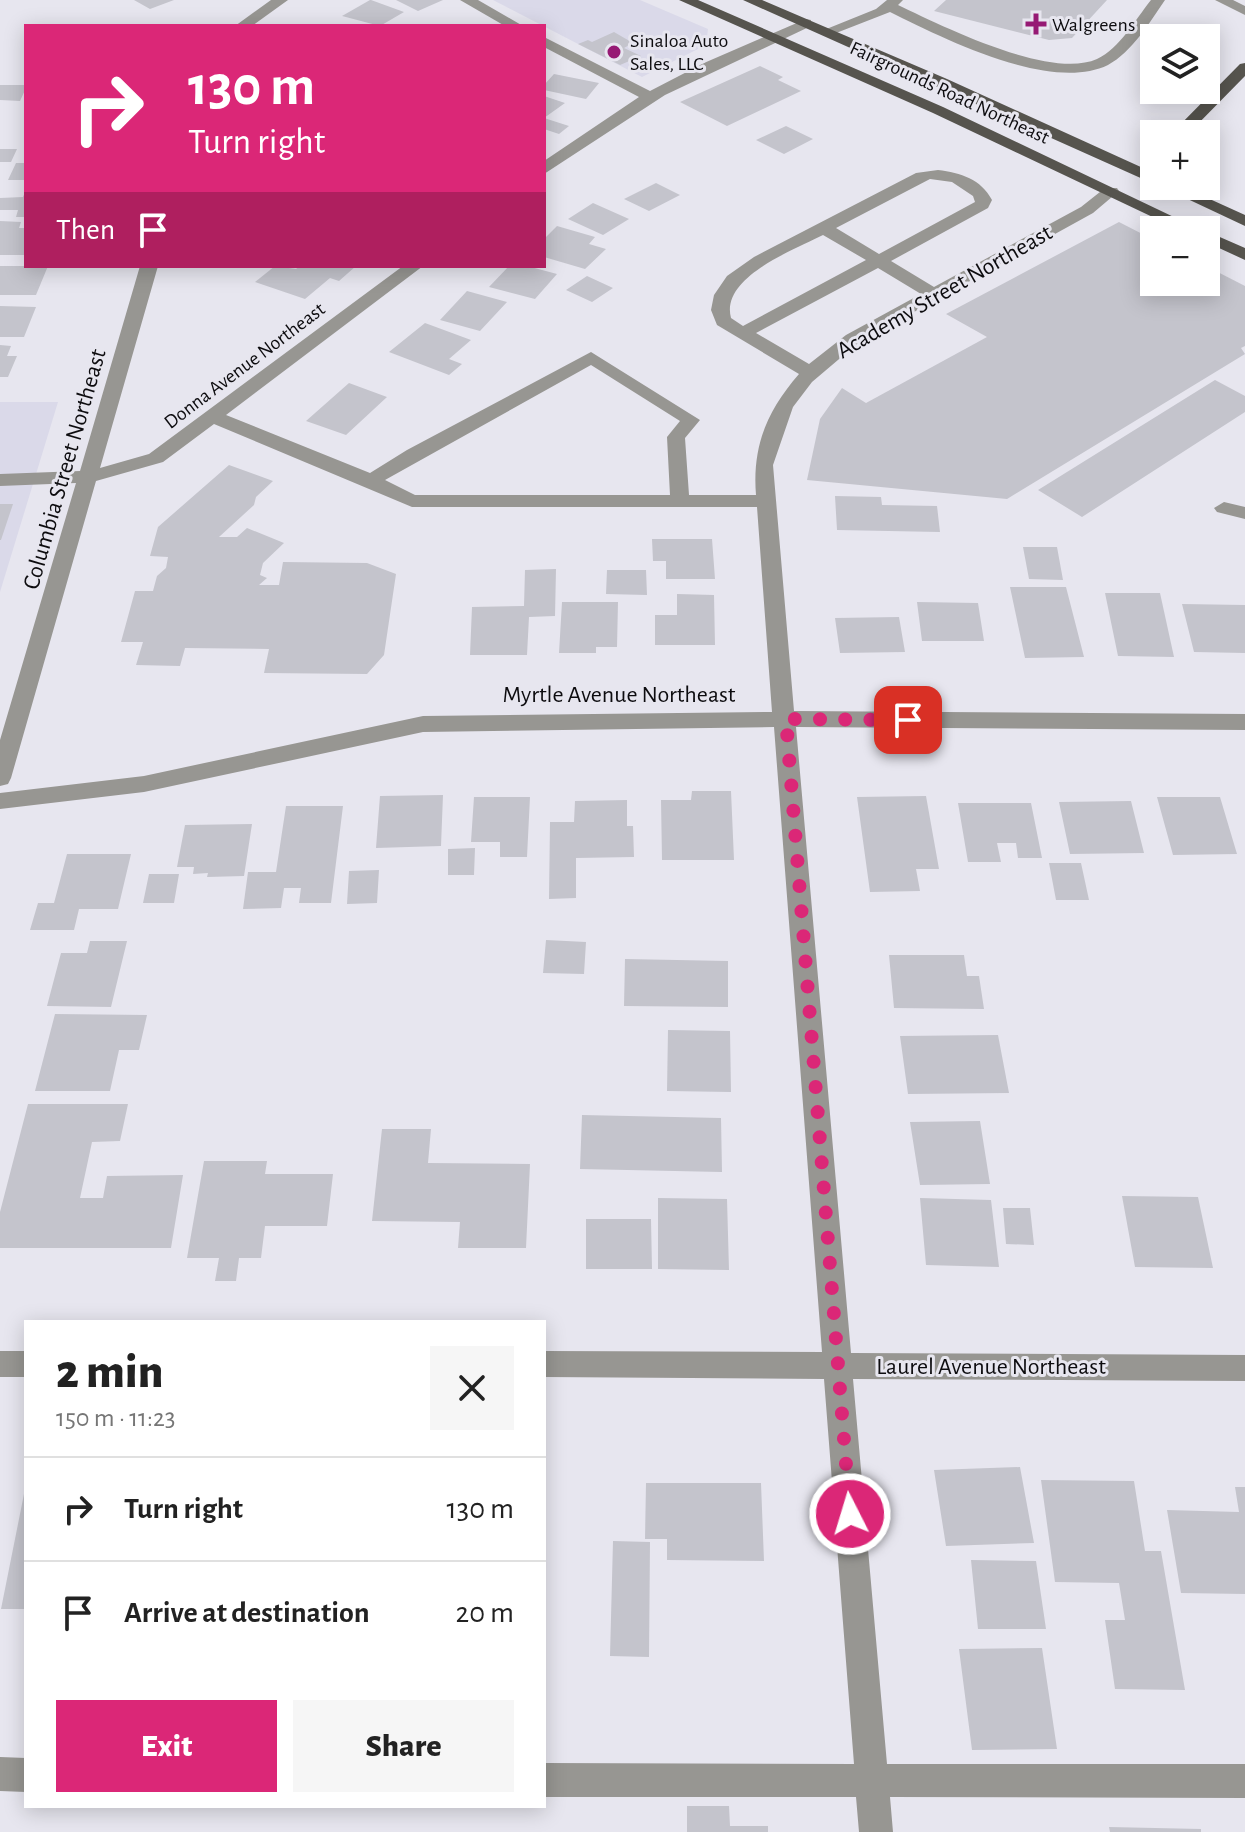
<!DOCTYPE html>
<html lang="en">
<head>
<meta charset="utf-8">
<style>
  body { margin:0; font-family:"Alegreya Sans",sans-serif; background:#f6f6f6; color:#222; height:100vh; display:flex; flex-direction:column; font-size:30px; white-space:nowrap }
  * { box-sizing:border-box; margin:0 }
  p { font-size:26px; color:#767676 }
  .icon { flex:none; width:44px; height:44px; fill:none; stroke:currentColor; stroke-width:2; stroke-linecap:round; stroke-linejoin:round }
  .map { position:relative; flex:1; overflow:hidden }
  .details { position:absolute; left:24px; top:1320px; width:522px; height:488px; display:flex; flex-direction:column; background:#fff; border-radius:0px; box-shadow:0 4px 20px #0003 }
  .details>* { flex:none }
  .hud { position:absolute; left:24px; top:24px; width:522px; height:244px; border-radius:0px; box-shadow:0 4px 20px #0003; background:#db2777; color:#fff; overflow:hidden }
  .tools { position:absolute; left:1140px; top:24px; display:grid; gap:16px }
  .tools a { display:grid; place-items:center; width:80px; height:80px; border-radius:0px; background:#fff; box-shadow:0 4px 20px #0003; font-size:40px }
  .pin { position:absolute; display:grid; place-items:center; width:68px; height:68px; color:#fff; margin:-34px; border-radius:16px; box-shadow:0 4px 12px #0006 }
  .me { position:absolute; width:88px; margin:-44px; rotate:355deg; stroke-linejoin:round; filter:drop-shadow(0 0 6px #0008) }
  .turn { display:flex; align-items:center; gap:28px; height:168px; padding:0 32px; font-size:36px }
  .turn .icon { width:104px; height:104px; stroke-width:2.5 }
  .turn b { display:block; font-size:56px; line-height:68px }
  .then { display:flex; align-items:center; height:76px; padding:0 32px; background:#0003; gap:16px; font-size:30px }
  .round { display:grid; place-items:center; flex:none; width:84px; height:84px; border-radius:0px; background:#f6f6f6 }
  .head { display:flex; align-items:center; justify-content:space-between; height:136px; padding:0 32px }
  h1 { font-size:48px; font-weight:800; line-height:60px }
  .primary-button { display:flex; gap:16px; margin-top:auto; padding:16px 32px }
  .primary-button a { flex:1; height:92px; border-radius:0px; background:#db2777; color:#fff; font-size:32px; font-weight:800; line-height:92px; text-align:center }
  .primary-button a+a { background:#f6f6f6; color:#222 }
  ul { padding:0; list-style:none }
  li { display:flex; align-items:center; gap:24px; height:104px; padding:0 32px; border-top:2px solid #e0e0e0 }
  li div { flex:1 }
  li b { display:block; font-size:30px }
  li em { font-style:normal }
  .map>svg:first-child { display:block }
  .built { fill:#dad9e9 }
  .building { fill:#c4c4cc }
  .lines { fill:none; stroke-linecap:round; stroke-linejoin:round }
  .minor { fill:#979692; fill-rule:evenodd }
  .major { fill:#56544e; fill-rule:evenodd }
  .route { stroke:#db2777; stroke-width:14; stroke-dasharray:0 25.2 }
  .poi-dot { fill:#961a74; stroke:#e7e6ef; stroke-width:3 }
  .labels { text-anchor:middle; stroke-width:6; stroke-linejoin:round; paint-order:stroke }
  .far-poi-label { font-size:20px; fill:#0d0c0f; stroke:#e7e6ef; text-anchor:start }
  .far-street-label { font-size:20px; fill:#0d0c0f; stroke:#e7e6ef }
  .street-label { font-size:24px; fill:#0d0c0f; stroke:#e7e6ef }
</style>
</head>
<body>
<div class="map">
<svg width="1245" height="1832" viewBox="0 0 1245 1832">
  <rect width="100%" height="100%" fill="#e7e6ef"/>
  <path class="built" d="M493 0H640L708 29 706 45 642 77Z
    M0 402H58L0 592Z"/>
  <path class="building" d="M134 0H174L150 9Z
    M370 0H371L404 12 380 26 342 16Z
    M396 0H443L418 11Z
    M946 0H1107L1072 38 1049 40 934 11Z
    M614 32 633 43 624 48 641 56 620 65 578 44 588 40 592 42Z
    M760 66 783 77 778 80 801 91 727 126 680 102Z
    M554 74 599 83 586 99 544 90V85Z
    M0 85H26V88L20 101 0 100Z
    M544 96 565 103 544 118Z
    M544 118 569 126 559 134 544 129Z
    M786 126 813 139 784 154 756 140Z
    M0 149H17L11 162H0Z
    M16 163H26V180H8Z
    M656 183 680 195 649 211 624 199Z
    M26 190V217H16L18 210H0V198L23 197Z
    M593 203 629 219 603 235 568 219Z
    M0 221 21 222 19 228H26V255H0Z
    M1119 222 1154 240V282H1206V266L1245 286V346L1241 348 1245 354 1007 499 807 480 820 419 842 388 866 403 987 337 946 314Z
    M557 226 595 237 589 244 606 249 585 269 544 257V239Z
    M0 266H48L36 295H0Z
    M275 266 296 269 300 266H356L339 281 330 278 305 299 255 282Z
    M509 266H527L557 274 535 299 489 287Z
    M587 276 613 288 592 302 566 290Z
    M467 291 507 302 480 331 440 320Z
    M0 306 36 307 24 337H0Z
    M425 323 471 340 449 359 462 364 449 375 389 352Z
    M0 345 11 346 7 356H17L8 377H0Z
    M1215 380 1245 396V412L1082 517 1038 490Z
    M349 383 387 397 346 435 306 421Z
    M229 465 273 481 256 497 254 505 219 537H237L247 528 284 543 263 563 260 575 267 578 259 585H279L283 562 367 563 396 574 384 655 367 674 264 673 269 649 185 648 180 666 136 665 143 642H121L135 591H153L157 576 166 568 168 557 150 556 158 527Z
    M835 496 881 497 882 505 937 506 940 532 837 530Z
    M0 504H13L1 540H0Z
    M652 539H712L715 579H666V561H653Z
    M1023 547H1057L1063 580 1029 579Z
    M556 569 555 616 529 617 527 655H470L472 607 524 606 525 570Z
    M607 570H646L647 595 606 594Z
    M1010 587H1066L1084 657 1025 658Z
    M1105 593H1160L1174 657 1118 656Z
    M677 594 714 595 715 645H655V615H677Z
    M562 602H618L617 647H596V653H559Z
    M917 602 978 603 984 641H922Z
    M1182 604 1245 605V653L1194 652Z
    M899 617 905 652 840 653 835 618Z
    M692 791H731L734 860H662L661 800H691Z
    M443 795 441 846 376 848 380 796Z
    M926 796 939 869H916L920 891 870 892 857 797Z
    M474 797H530L527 857H500V842H471Z
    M1157 797H1220L1237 854 1173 855Z
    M627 800V826H633L634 857 576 858V898L549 899 550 822H574L575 801Z
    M1131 801 1144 853 1070 854 1059 802Z
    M958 803H1031L1042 858H1018L1016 843H997L1001 862H968Z
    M286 806H343L331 903H299L301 888H284L281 908 243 909 248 872H276Z
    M252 824 244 876 207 877 208 873 193 874 194 867H177L185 825Z
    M475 848 474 875H448V849Z
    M67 854H131L118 909H79L74 930H30L38 903H54Z
    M1049 863H1081L1089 900H1056Z
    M379 870 377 903 347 904 349 871Z
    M149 874H179L174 903H143Z
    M546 940 586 942 584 974 543 973Z
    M90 941H127L111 1007 47 1006 61 953H87Z
    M889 955H964L967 976H979L984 1009 894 1008Z
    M625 959 728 961V1007L624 1006Z
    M55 1014 147 1015 139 1050H119L110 1091H35Z
    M668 1030 730 1031 731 1092 667 1091Z
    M998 1035 1009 1093 908 1094 900 1036Z
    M28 1104H128L120 1141 92 1142 80 1198H103L107 1176 183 1175 171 1248H0V1212Z
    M582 1115 721 1118 722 1172 580 1169Z
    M980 1121 990 1184 920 1185 910 1122Z
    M382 1129H431L428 1163 530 1164 526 1248H458L460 1222 372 1221Z
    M204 1161H267L265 1174H333L327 1226H265L261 1258H239L236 1281H215L219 1258H187Z
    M1122 1196 1198 1197 1213 1268 1135 1267Z
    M658 1198 727 1199 729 1270 658 1269Z
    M920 1198 991 1200 999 1267 926 1265Z
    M1003 1208H1030L1034 1245 1006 1244Z
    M586 1219H651L652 1269H586Z
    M1020 1467 1034 1543 946 1546 934 1470Z
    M1041 1480 1134 1481 1145 1551H1161L1185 1690 1115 1689 1105 1620H1125L1119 1583 1055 1582Z
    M646 1483H761L764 1561 667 1560V1539H645Z
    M1235 1487H1245V1594L1181 1593 1167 1510 1239 1512Z
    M25 1489 26 1609H1Z
    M613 1541 650 1542 649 1657 610 1656Z
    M971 1560 1036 1561 1046 1629H978Z
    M1042 1648 1057 1749 972 1750 959 1649Z
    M687 1806H729L730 1826H768V1832H687Z
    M1109 1827 1201 1829V1832H1110Z"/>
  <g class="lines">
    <path class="minor" d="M271 0H288L252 26H235Z
      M460 0H478L523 26H505Z
      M887 0H903L898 5C942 26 1050 80 1097 59 1120 48 1135 20 1151 0H1165C1150 22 1132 52 1108 65 1050 93 943 38 890 12L831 35 826 36 819 32 876 9Z
      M1215 0H1233L1245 6V15Z
      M806 19 811 20V26L665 95 544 174V161L639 97 544 47V37L650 91 704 63Z
      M938 170C961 173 981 179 992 200L988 208 891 261 934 287 1081 207 1105 188H1117L1119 191 1093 213 858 343 812 382 793 407 773 465 794 711 1245 714V730L796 727 851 1353 1245 1355V1381L853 1379 887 1764H1245V1798L890 1797 893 1832H859L856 1797H544V1763L854 1764 824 1379 544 1377V1351L822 1352 774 727 423 732 144 792 0 809V793L144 776 423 716 772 712 757 507H412L214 424 163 462 96 481 11 778 8 784 0 786V740L76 483 0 486V474L80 471 140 266H158L100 468 149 454 403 266H423L226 415 370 473 407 450 591 352 700 420 685 438 689 495H756C752 446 767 411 799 374L717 325 711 310 714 295 727 276 754 257 916 173ZM930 179 952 182 973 196 975 202 879 254 836 228ZM823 235 866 260 743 326 731 318C720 277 794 250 823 235ZM878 268 921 294 846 335 809 364 756 333ZM591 365 680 421 667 437 670 495H415L385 480Z
      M1224 502 1245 507V519L1217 512 1214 508Z
      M0 1351H26V1377H0Z
      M0 1757 26 1758V1792L0 1791Z"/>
    <path class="major" d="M679 0H698L943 107 1201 230H1180L933 113Z
      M743 0H762L947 79 1154 173V184Z
      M1245 63V76L1188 134H1171L1240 64Z
      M1160 186H1181L1245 215V226Z
      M1206 231 1245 248V260L1206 242Z"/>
  </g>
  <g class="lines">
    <path class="route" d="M850 1514 786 719 908 720"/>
  </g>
  <g class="poi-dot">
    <path d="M1032 12h8v8h8v8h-8v8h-8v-8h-8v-8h8z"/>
    <circle cx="614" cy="52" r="8"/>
  </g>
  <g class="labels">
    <g class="far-poi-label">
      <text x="1052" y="31">Walgreens</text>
      <text x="630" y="47">Sinaloa Auto<tspan x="630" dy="23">Sales, LLC</tspan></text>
    </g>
    <g class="far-street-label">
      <text transform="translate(950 92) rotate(25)" y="7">Fairgrounds Road Northeast</text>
      <text transform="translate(244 365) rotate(-37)" y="7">Donna Avenue Northeast</text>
    </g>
    <g class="street-label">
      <text transform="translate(944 291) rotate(-30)" y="8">Academy Street Northeast</text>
      <text transform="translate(64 469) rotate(-74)" y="8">Columbia Street Northeast</text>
      <text x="619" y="702">Myrtle Avenue Northeast</text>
      <text x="991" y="1374">Laurel Avenue Northeast</text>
    </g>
  </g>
</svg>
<div class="tools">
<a><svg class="icon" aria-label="layers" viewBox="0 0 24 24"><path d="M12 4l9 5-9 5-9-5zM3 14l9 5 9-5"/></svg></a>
<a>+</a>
<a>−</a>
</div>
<div class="pin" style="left:908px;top:720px;background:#d93025"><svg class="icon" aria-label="arrive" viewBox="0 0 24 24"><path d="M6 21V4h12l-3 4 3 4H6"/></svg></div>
<svg class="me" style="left:850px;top:1514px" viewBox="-20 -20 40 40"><circle r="17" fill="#db2777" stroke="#fff" stroke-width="3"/><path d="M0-11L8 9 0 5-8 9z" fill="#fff"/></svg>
<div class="hud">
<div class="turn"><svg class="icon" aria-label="right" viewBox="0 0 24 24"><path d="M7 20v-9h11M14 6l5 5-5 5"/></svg><div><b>130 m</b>Turn right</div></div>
<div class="then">Then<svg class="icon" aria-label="arrive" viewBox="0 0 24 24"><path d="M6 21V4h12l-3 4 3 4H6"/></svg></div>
</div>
<section class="details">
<div class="head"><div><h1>2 min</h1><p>150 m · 11:23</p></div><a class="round"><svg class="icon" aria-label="close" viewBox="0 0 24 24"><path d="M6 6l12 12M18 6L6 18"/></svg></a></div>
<ul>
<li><svg class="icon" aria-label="right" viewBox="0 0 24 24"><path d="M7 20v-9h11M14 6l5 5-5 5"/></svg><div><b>Turn right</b></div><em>130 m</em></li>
<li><svg class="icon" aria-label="arrive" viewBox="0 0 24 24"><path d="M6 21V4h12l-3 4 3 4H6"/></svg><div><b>Arrive at destination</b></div><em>20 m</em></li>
</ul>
<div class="primary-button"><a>Exit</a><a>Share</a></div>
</section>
</div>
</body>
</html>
